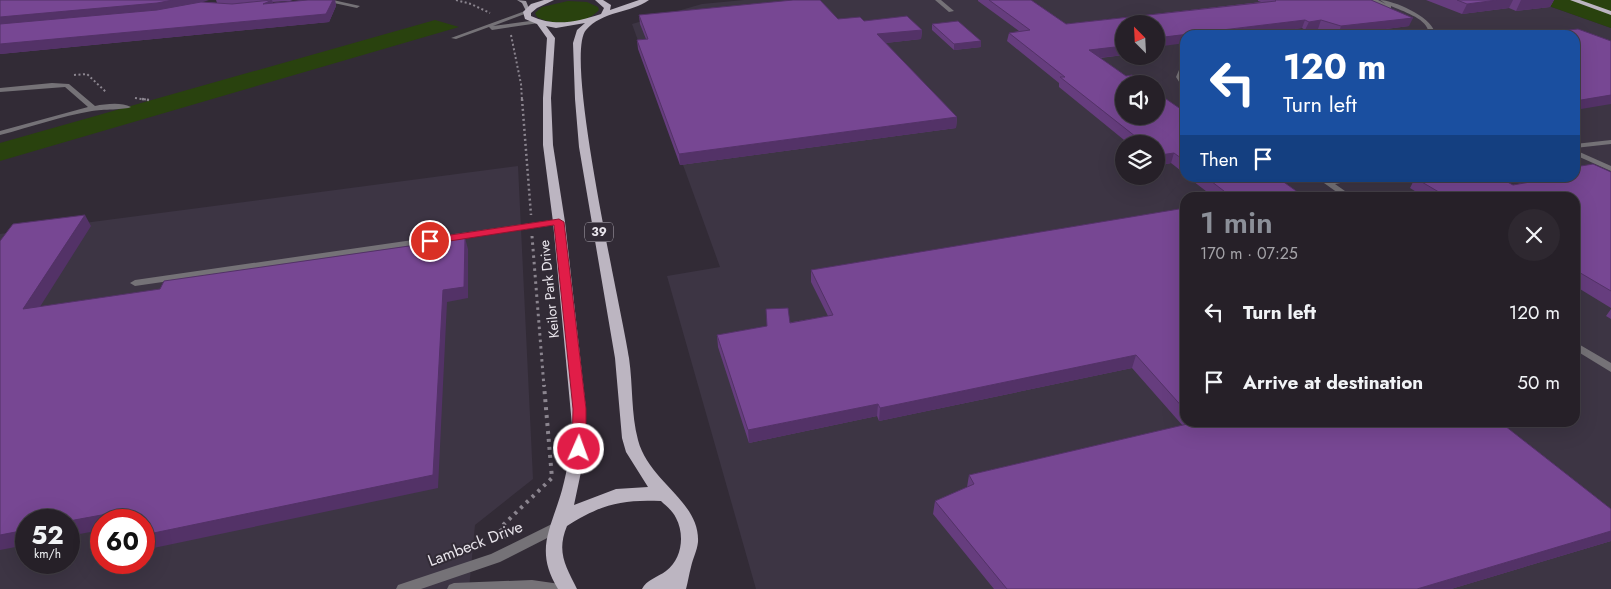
<!DOCTYPE html>
<html lang="en">
<head>
<meta charset="utf-8">
<style>
  body { margin:0; font-family:Jost,sans-serif; background:#2e2830; color:#f1f3f6; height:100vh; display:flex; flex-direction:column; font-size:19px; white-space:nowrap }
  * { box-sizing:border-box; margin:0 }
  p { font-size:16px; color:#a4a3a8 }
  .icon { flex:none; width:28px; height:28px; fill:none; stroke:currentColor; stroke-width:2; stroke-linecap:round; stroke-linejoin:round }
  .map { position:relative; flex:1; overflow:hidden }
  .panel { position:absolute; left:1180px; top:192px; width:400px; height:235px; display:flex; flex-direction:column; background:#262028; border-radius:15px; box-shadow:0 5px 20px #0002,0 0 0 1px #423e45 }
  .panel>* { flex:none }
  .banner { position:absolute; left:1180px; top:30px; width:400px; height:152px; border-radius:15px; box-shadow:0 5px 20px #0002,0 0 0 1px #423e45; background:#1a4fa0; color:#fff; overflow:hidden }
  .needle { width:32px; rotate:336deg }
  .controls { position:absolute; left:1115px; top:15px; display:grid; gap:10px }
  .controls a { display:grid; place-items:center; width:50px; height:50px; border-radius:50%; background:#262028; box-shadow:0 5px 20px #0002,0 0 0 1px #423e45; font-size:25px }
  .speed { position:absolute; left:15px; top:509px; display:flex; gap:10px; font-size:25px; font-weight:700; text-align:center }
  .speed>* { display:grid; place-content:center; width:65px; height:65px; border-radius:50%; background:#262028; box-shadow:0 5px 20px #0002,0 0 0 1px #423e45; line-height:1 }
  .speed small { font-size:12px; font-weight:400 }
  .speed .limit { border:8px solid #d22; background:#fff; color:#111 }
  .pin { position:absolute; display:grid; place-items:center; width:42px; height:42px; color:#fff; margin:-21px; border:2px solid #fff; border-radius:50%; box-shadow:0 1px 5px #0007 }
  .me { position:absolute; width:55px; margin:-28px; rotate:2deg; stroke-linejoin:round; filter:drop-shadow(0 0 4px #0008) }
  .turn { display:flex; align-items:center; gap:18px; height:105px; padding:0 20px; font-size:22px }
  .turn .icon { width:65px; height:65px; stroke-width:2.5 }
  .turn b { display:block; font-size:35px; line-height:42px }
  .then { display:flex; align-items:center; height:48px; padding:0 20px; background:#0003; gap:10px; font-size:19px }
  .round { display:grid; place-items:center; flex:none; width:52px; height:52px; border-radius:26px; background:#2e2830 }
  .headline { display:flex; align-items:center; justify-content:space-between; height:85px; padding:0 20px }
  h1 { font-size:30px; font-weight:600; line-height:38px; color:#8c9099 }
  ul { padding:0; list-style:none }
  li { display:flex; align-items:center; gap:15px; height:70px; padding:0 20px }
  li div { flex:1 }
  li b { display:block; font-size:19px }
  li em { font-style:normal }
  .map>svg:first-child { display:block }
  .built { fill:#3d3544; fill-rule:evenodd }
  .green { fill:#29420e }
  .lines { fill:none; stroke-linecap:round; stroke-linejoin:round }
  .path-far3 { stroke:#8b858f; stroke-width:2; stroke-dasharray:2 2.5; stroke-linecap:butt }
  .path-far2 { stroke:#8b858f; stroke-width:2.5; stroke-dasharray:2 3; stroke-linecap:butt }
  .path-far1 { stroke:#8b858f; stroke-width:3; stroke-dasharray:2.5 4; stroke-linecap:butt }
  .path { stroke:#8b858f; stroke-width:4; stroke-dasharray:3 5; stroke-linecap:butt }
  .lane { fill:#757277; fill-rule:evenodd }
  .street { fill:#757277; fill-rule:evenodd }
  .secondary { fill:#9d98a1; fill-rule:evenodd }
  .primary { fill:#bcb5c1; fill-rule:evenodd }
  .wall { fill:#663d7e }
  .shaded-wall { fill:#533267 }
  .building { fill:#774793; stroke:#533267 }
  .route { fill:#e11d48; stroke:#92132f }
  .labels { text-anchor:middle; stroke-width:4; stroke-linejoin:round; paint-order:stroke }
  .shield { fill:#322b36; stroke:#b1acb5; stroke-width:1 }
  .shield-label { font-size:12px; font-weight:bold; fill:#e8e4eb }
  .street-label { font-size:14px; fill:#e8e4eb; stroke:#322b36 }
  .near-street-label { font-size:16px; fill:#e8e4eb; stroke:#322b36 }
</style>
</head>
<body>
<div class="map">
<svg width="1611" height="589" viewBox="0 0 1611 589">
  <rect width="100%" height="100%" fill="#322b36"/>
  <path class="built" d="M744 0H1532L1611 28V589H756L667 276 720 267 632 24 702 4ZM1124 24H1156V56H1124ZM1185 35H1575V178H1185ZM1124 84H1156V116H1124ZM1124 144H1156V176H1124ZM1185 198H1575V422H1185Z
    M518 166 533 479 475 525 469 589H0V234ZM26 520H69V562H26ZM101 520H144V562H101Z"/>
  <path class="green" d="M1532 0H1611V28Z
    M568 1 587 2 598 7 599 10C586 25 553 26 537 17L535 13 542 7Z
    M435 20 459 27 0 161V143Z"/>
  <g class="lines">
    <path class="path-far3" d="M456 0 471 4 490 13
      M511 35 521 84 522 100
      M74 75 87 74 106 92
      M135 98 149 100"/>
    <path class="path-far2" d="M142 99 149 100
      M522 99 531 215"/>
    <path class="path-far1" d="M532 236 544 387"/>
    <path class="path" d="M506 538 500 528 552 478 544 385"/>
    <path class="lane" d="M320 0H333L360 6 357 8Z
      M935 0H941L954 11 949 12Z
      M559 219 563 222 562 224 135 286 130 283 135 280Z"/>
    <path class="street" d="M1370 0H1378L1386 4 1380 0C1393 0 1431 17 1434 31L1430 35H1423L1428 30C1425 18 1402 11 1391 6V8H1387Z
      M525 11 530 12 493 26 537 20 539 21V23L492 30 489 27 456 39 451 38Z
      M1185 66 1182 77 1185 81V89L1183 88 1176 77 1179 70Z
      M52 83 69 84 95 106C106 104 121 102 131 107 126 110 101 109 92 111 61 116 31 127 0 135V131L88 107 65 87 0 92V88Z
      M1611 140V144L1575 148V144Z
      M1575 150 1611 166V171L1575 155Z
      M1317 178H1326L1329 179 1343 178H1361L1357 180 1335 184 1355 198H1345Z
      M1575 342 1611 363V372L1575 350Z
      M558 521 563 522 565 526 563 530 500 562 421 589H396L398 585 491 554Z
      M532 580 567 585 569 589H447L449 585 454 583Z"/>
    <path class="secondary" d="M517 0 526 1 530 11H526L522 3Z"/>
    <path class="primary" d="M544 0H554L537 8 531 13V16C555 27 576 22 601 14L604 8 595 0H603L611 5 610 10 639 0H649C631 13 602 11 586 30 563 56 622 311 629 358 633 385 631 414 638 440 649 482 700 501 698 542 697 551 693 558 691 567 689 574 688 582 686 589H642C646 580 658 577 666 571 682 559 685 535 676 518 673 511 666 506 661 501 621 499 600 505 567 526 556 552 566 567 577 589H558C534 550 551 529 562 490 568 468 571 447 572 425L553 222 543 145V98L547 38 537 24 525 19 523 12 531 4ZM585 23 577 30 573 43 575 99 579 147 615 358 622 438 626 452 648 487 616 489 574 505 585 453 586 409 565 222 553 145 551 98 555 38 546 26 556 28Z
      M1570 0H1580L1611 11V15Z"/>
  </g>
  <path class="wall" d="M0 0 204 2 217 3 216 0H293L290 1 272 2 273 3 308 0H335L336 6 329 22 0 54Z
    M978 0H1031L1066 24 1261 2 1258 1V0H1371L1409 26 1340 35H1337L1318 29 1305 30 1302 28 1250 35H1185L1124 24V55L1100 58 1126 76 1185 112V174L1171 163 1157 166 1156 144H1129L1059 87V83L1007 41 1009 33 1019 31 978 1Z
    M1426 0H1554L1550 7 1516 11 1509 8 1462 14Z
    M639 15 838 19 864 21 922 30 921 39 885 43 957 117 956 128 680 165 638 49 637 40 646 39 640 24Z
    M932 24 981 47 954 50 932 30Z
    M1611 172V308L1575 286V198H1426L1410 188 1415 178 1513 185 1547 178H1575Z
    M1189 178H1278L1306 198H1215Z
    M1185 214V422H1500L1611 509V541L1451 589H994L933 514 935 501 967 487 969 475 1183 426 1132 368 879 421 877 416 749 443 718 347 717 335 828 316 811 282V270Z
    M1611 309V319L1606 316Z"/>
  <path class="shaded-wall" d="M173 0H209L194 5 161 11 0 26V17Z
    M272 0 275 8 263 4Z
    M335 0 336 6 329 22 0 54V44Z
    M1497 0H1513L1509 8 1462 14 1467 4Z
    M1521 0H1554L1550 7 1516 11Z
    M1413 18 1409 26 1338 35 1341 26Z
    M1305 20 1302 28 1250 35H1185V43L1156 47V38Z
    M1321 20 1318 29 1305 30 1309 22Z
    M922 30 921 39 877 44V34Z
    M981 41V47L954 50V44Z
    M1124 43V55L1088 59 1089 50Z
    M1611 95V104L1575 110V101Z
    M957 117 956 128 680 165 679 154Z
    M1174 153 1171 163 1157 166 1160 155Z
    M85 215 91 226 31 321 23 309Z
    M465 238 468 249V298L447 302 438 488 144 550V535L443 290Z
    M1136 355 1132 368 879 421 880 408Z
    M878 404 877 416 749 443 748 430Z
    M118 512 124 520H101V530L69 536V521Z
    M26 530V545L0 550V535Z
    M1611 531V541L1451 589H1417Z"/>
  <path class="building" d="M0 0H173L157 3 0 17Z
    M272 0 263 4 308 0H333L326 14 0 44V24L157 10 201 2 232 4Z
    M793 0H820L838 19 860 17 864 21 907 16 922 30 877 34 957 117 679 154 637 40 648 39 639 15Z
    M989 0H1031L1066 24 1276 1 1275 0H1371L1413 18 1341 26 1321 20 1309 22 1305 20 1156 38V24H1124V46L1089 50 1126 76 1132 75 1144 84H1124V116H1156V92L1185 112V161L1174 153 1160 155 1156 153V144H1145L1060 77H1065L1009 33 1030 30Z
    M1457 0H1497L1467 4Z
    M958 21 981 41 954 44 932 24Z
    M1578 29 1611 41V95L1575 101V35H1502L1543 30 1551 32Z
    M1593 164 1611 172V291L1577 271H1575V198H1449L1415 178H1500L1513 185 1553 178H1575V167Z
    M1207 178H1278L1306 198H1233Z
    M1179 209 1185 214V410L1136 355 880 408 878 404 748 430 717 335 767 326 766 309 788 308 790 323 833 315 811 270Z
    M85 215 23 309 160 289 164 281 465 238 464 287 443 290 433 475 144 535V520H115L118 512 69 521V520H26V530L0 535V241L13 224Z
    M1196 422H1500L1611 509V531L1417 589H1007L935 501 974 484 969 475Z"/>
  <path class="route" d="M559 219 564 222 586 409V449L584 453 579 454 574 453 572 449 573 409 554 225 430 244 424 241 430 238Z"/>
  <g class="labels">
    <rect class="shield" x="585" y="222.5" width="28" height="19" rx="4"/>
    <g class="shield-label">
      <text x="599" y="236">39</text>
    </g>
    <g class="street-label">
      <text transform="translate(549 289) rotate(-96)" y="5">Keilor Park Drive</text>
    </g>
    <g class="near-street-label">
      <text transform="translate(475 543) rotate(-21)" y="6">Lambeck Drive</text>
    </g>
  </g>
</svg>
<div class="controls">
<a><svg class="needle" viewBox="-14 -14 28 28"><path d="M0-13l5 13h-10z" fill="#e53935"/><path d="M0 13l5-13h-10z" fill="#a4a3a8"/></svg></a>
<a><svg class="icon" aria-label="sound" viewBox="0 0 24 24"><path d="M4 9h4l5-4v14l-5-4H4zM17 9q2 3 0 6"/></svg></a>
<a><svg class="icon" aria-label="layers" viewBox="0 0 24 24"><path d="M12 4l9 5-9 5-9-5zM3 14l9 5 9-5"/></svg></a>
</div>
<div class="speed"><div>52<small>km/h</small></div><div class="limit">60</div></div>
<div class="pin" style="left:430px;top:241px;background:#d93025"><svg class="icon" aria-label="arrive" viewBox="0 0 24 24"><path d="M6 21V4h12l-3 4 3 4H6"/></svg></div>
<svg class="me" style="left:579px;top:449px" viewBox="-20 -20 40 40"><circle r="17" fill="#e11d48" stroke="#fff" stroke-width="3"/><path d="M0-11L8 9 0 5-8 9z" fill="#fff"/></svg>
<div class="banner">
<div class="turn"><svg class="icon" aria-label="left" viewBox="0 0 24 24"><path d="M17 20v-9H6M10 6l-5 5 5 5"/></svg><div><b>120 m</b>Turn left</div></div>
<div class="then">Then<svg class="icon" aria-label="arrive" viewBox="0 0 24 24"><path d="M6 21V4h12l-3 4 3 4H6"/></svg></div>
</div>
<section class="panel">
<div class="headline"><div><h1>1 min</h1><p>170 m · 07:25</p></div><a class="round"><svg class="icon" aria-label="close" viewBox="0 0 24 24"><path d="M6 6l12 12M18 6L6 18"/></svg></a></div>
<ul>
<li><svg class="icon" aria-label="left" viewBox="0 0 24 24"><path d="M17 20v-9H6M10 6l-5 5 5 5"/></svg><div><b>Turn left</b></div><em>120 m</em></li>
<li><svg class="icon" aria-label="arrive" viewBox="0 0 24 24"><path d="M6 21V4h12l-3 4 3 4H6"/></svg><div><b>Arrive at destination</b></div><em>50 m</em></li>
</ul>
</section>
</div>
</body>
</html>
